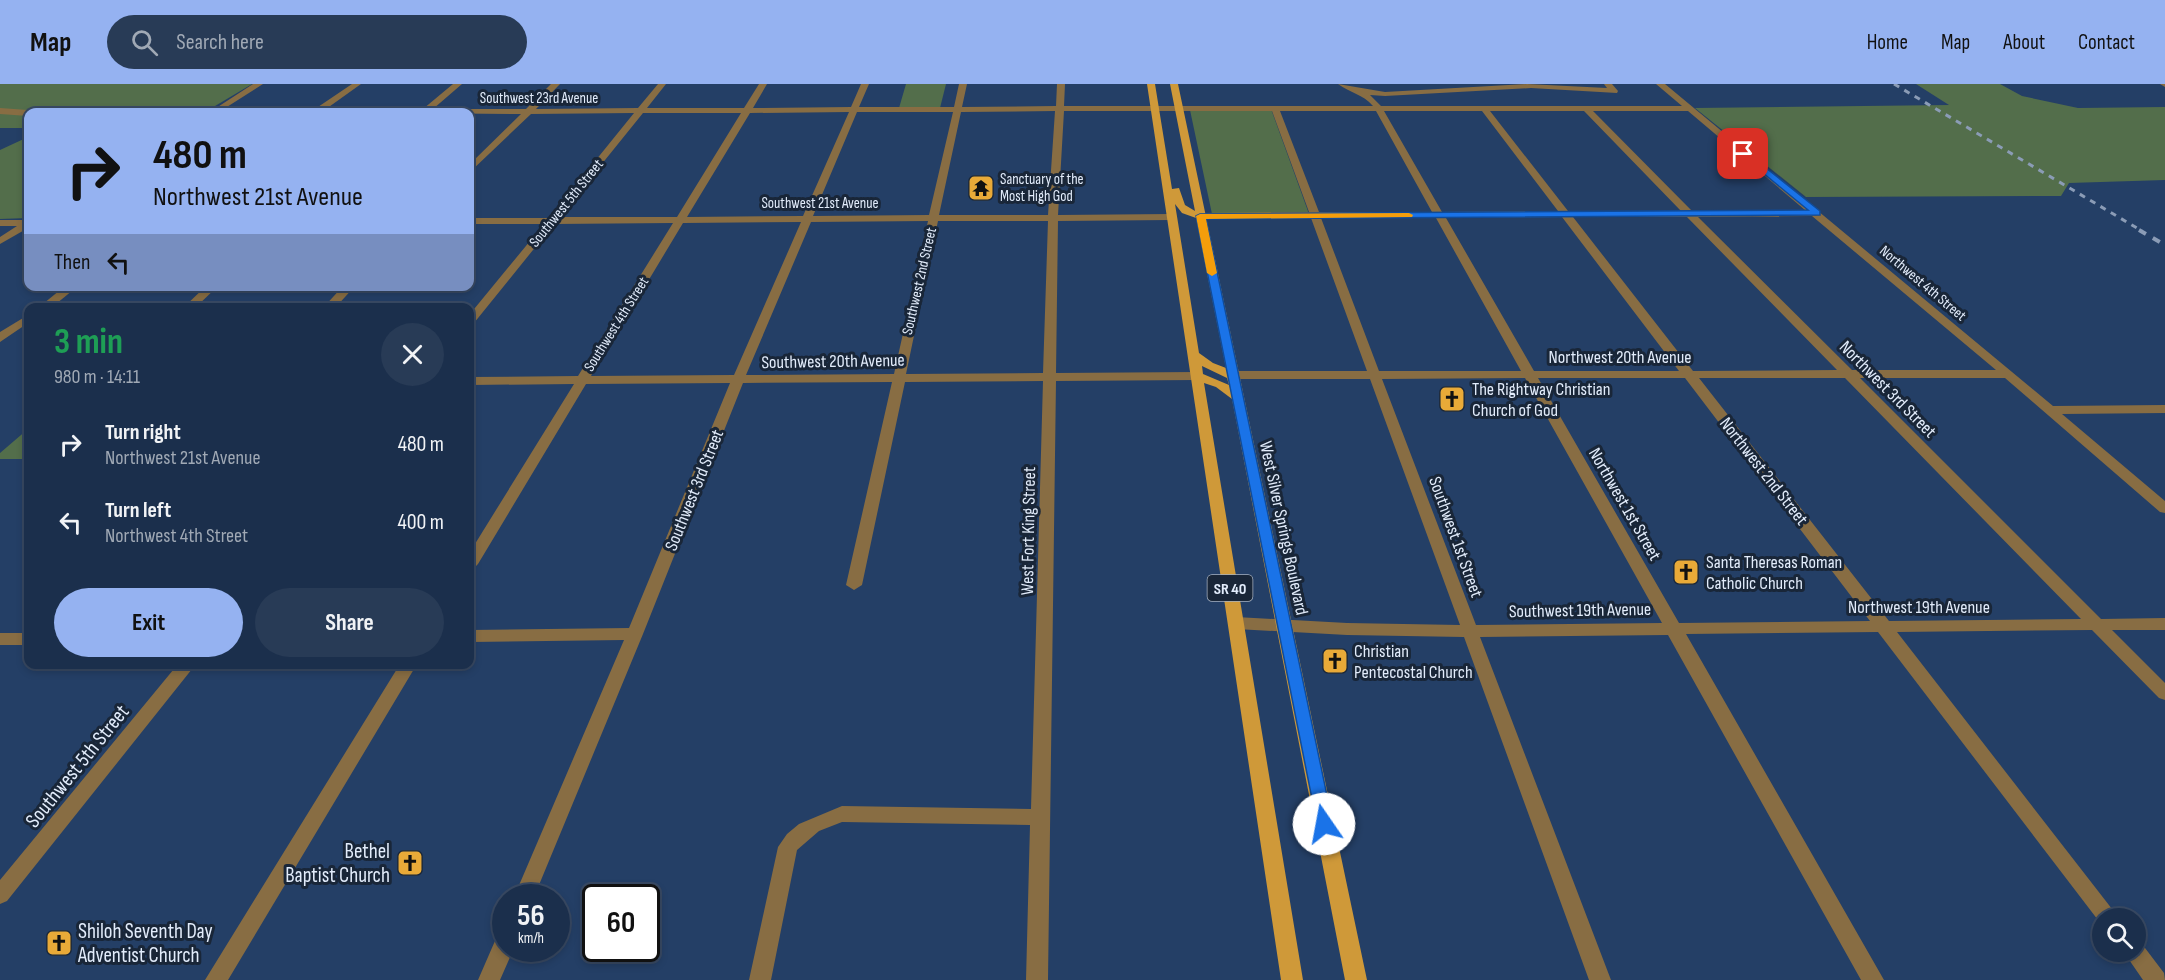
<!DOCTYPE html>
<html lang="en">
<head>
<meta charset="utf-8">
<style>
  body { margin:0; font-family:"Sofia Sans Condensed",sans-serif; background:#283b56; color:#f1f3f6; height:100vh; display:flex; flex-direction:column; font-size:22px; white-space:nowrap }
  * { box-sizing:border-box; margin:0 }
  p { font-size:20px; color:#a0a9b5 }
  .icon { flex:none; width:33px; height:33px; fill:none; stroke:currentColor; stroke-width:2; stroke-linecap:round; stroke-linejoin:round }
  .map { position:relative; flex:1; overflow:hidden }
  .details { position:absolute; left:24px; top:219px; width:450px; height:366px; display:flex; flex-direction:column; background:#1b2f4c; border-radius:12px; box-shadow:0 3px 9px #0003,0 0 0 2px #394a64 }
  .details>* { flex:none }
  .guide { position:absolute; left:24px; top:24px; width:450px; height:183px; border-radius:12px; box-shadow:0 3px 9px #0003,0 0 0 2px #394a64; background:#95b2f1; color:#111; overflow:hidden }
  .fabs { position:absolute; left:2092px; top:824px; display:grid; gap:12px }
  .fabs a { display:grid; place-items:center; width:54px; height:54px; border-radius:50%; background:#1b2f4c; box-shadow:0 3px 9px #0003,0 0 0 2px #394a64; font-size:30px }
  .speed { position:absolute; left:492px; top:800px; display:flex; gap:12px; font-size:30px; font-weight:700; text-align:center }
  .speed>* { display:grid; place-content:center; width:78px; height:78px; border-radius:50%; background:#1b2f4c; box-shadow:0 3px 9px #0003,0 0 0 2px #394a64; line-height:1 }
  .speed small { font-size:15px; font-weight:400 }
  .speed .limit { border:3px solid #111; border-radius:9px; background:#fff; color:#111 }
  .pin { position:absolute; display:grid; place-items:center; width:51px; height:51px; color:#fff; margin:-26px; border-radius:12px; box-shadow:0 3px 9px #0006 }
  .me { position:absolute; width:66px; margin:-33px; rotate:348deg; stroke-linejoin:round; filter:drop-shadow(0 0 4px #0008) }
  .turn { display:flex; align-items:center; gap:21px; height:126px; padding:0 30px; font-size:27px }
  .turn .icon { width:78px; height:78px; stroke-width:2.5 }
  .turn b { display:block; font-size:42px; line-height:51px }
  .then { display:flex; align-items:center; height:57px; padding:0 30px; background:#0003; gap:12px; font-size:22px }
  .round { display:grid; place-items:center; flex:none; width:63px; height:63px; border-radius:32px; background:#283b56 }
  .headline { display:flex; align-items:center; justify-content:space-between; height:102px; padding:0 30px }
  h1 { font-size:36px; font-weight:700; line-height:45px; color:#1e9e55 }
  .action { display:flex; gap:12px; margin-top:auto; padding:12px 30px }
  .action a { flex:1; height:69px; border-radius:36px; background:#95b2f1; color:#111; font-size:24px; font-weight:700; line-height:69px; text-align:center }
  .action a+a { background:#283b56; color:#f1f3f6 }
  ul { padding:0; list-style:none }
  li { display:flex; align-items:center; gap:18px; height:78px; padding:0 30px }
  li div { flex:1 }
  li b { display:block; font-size:22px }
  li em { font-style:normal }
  header { display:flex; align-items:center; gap:36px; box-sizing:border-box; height:84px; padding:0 30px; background:#95b2f1; color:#111 }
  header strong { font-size:28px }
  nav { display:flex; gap:33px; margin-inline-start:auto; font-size:21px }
  .search { width:420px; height:54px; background:#283b56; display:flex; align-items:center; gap:15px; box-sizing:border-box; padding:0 21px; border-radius:33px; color:#a0a9b5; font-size:22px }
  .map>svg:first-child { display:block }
  .green { fill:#536e4b }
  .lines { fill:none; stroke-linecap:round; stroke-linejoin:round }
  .street { fill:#886d43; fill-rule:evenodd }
  .primary { fill:#cf9939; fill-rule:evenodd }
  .rail-far1 { stroke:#8b9cb6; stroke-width:3; stroke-dasharray:6 6; stroke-linecap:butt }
  .rail { stroke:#8b9cb6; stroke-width:4; stroke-dasharray:8 8; stroke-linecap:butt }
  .route { fill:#1a73e8; stroke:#114b97; stroke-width:1.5 }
  .slow { fill:#f59e0b }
  .labels { text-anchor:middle; stroke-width:6; stroke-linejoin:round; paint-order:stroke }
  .far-street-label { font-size:15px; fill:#e2ecfb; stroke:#192638 }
  .far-poi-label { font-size:15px; fill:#e2ecfb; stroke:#192638; text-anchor:start }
  .shield { fill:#192638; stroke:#a6b1c0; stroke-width:1.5 }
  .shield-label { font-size:16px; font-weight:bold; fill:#e2ecfb }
  .street-label { font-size:18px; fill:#e2ecfb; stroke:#192638 }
  .poi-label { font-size:18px; fill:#e2ecfb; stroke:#192638; text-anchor:start }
  .near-street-label { font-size:21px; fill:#e2ecfb; stroke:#192638 }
  .near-poi-label { font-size:21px; fill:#e2ecfb; stroke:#192638; text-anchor:end }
</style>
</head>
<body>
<header>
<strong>Map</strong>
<div class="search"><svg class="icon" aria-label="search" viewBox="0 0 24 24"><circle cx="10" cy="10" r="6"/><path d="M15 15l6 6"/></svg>Search here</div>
<nav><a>Home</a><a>Map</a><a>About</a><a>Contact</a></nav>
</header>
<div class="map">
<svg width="2165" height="896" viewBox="0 0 2165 896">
  <rect width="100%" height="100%" fill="#243f66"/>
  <path class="green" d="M0 0H252L205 28H28V46L26 44H0Z
    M906 0H946L940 24H899Z
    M1916 0H2000L2022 12 2078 24 2165 23V96L2069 99 2061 112 1806 113 1695 24 1949 21Z
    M1271 25 1309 130H1212L1190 26Z
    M28 53V134L0 135V66Z
    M28 345V375H0V369Z"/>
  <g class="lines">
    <path class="street" d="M253 0H263L219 28H210Z
      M352 0H361L326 25H423L453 0H462L433 25H526L551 0H560L536 25 638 24 658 0H666L647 24H744L759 0H767L753 24 851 23 861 0H869L859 23H954L959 0H967L962 23 1056 22 1057 0H1065L1064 22H1373C1363 10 1350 9 1338 0L1385 8 1527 0 1607 4 1604 0H1612L1618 7 1617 9 1531 4 1385 12 1370 11 1381 22H1682L1656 0H1665L2053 322 2165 321V329L2062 330 2165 417V429L2160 428 2005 294H1860L2101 535 2165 534V546H2112L2165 599V616L2159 614 2092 546 1897 548 2119 834H2103V841L2101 840 1878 548 1686 550 1884 896H1861L1668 551 1480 553 1611 896H1589L1464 553 1347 551 1236 545 1230 543 1228 539 1230 535 1236 533 1347 539 1460 541 1370 295H1232L1226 291 1232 287H1367L1311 134 1200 135 1195 132 1200 129 1309 128 1272 27H1064L1058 131 1171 130 1176 133 1171 136 1058 137 1056 289 1197 288 1203 292 1197 296 1056 297 1048 896H1026L1030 741 842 738 819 747 797 766 771 896H749L778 763 787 750 799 740 842 722 1031 725 1043 297 905 298 862 501 854 506 846 501 892 298 743 299 643 550 534 813H514L624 556 470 558V546L629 544 730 299 586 300 478 480 475 483 470 485V468L574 300 470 301V293L578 292 673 139 554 140 474 239 470 240V230L544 140H470V134H549L634 29 531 30 470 88V80L521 30 302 28 315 25ZM1055 27 1048 131H939L961 28ZM1280 27H1376L1432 128H1319ZM1384 27H1482L1558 127 1442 128ZM1490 27H1584L1681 127H1568ZM1593 27H1688L1805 126 1692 127ZM849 28 803 132 687 133 750 29ZM857 28H953L929 131 813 132ZM643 29H741L677 133H559ZM1812 132 1996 286H1852L1698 133ZM1562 133 1679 287H1534L1446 134ZM1573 133H1687L1837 286 1693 287ZM1321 134H1436L1521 287H1379ZM928 137 894 290 746 291 811 138ZM938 137H1048L1043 289 906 290ZM801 138 734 291 591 292 683 139ZM1525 294 1662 539 1476 541 1382 295ZM1538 294H1685L1870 537 1679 539ZM1699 294H1845L2081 535 1889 537Z
      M2160 0H2165V3Z
      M0 24 28 26 32 28H28V32L0 30Z
      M0 136H28V144L0 160V153L17 142H0Z
      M65 202H78L51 224H38Z
      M206 202H218L195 224H183Z
      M343 202H355L335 224H323Z
      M28 231V239L0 258V248Z
      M0 549H28V561H0Z
      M178 580H196L7 817 0 820V796Z
      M400 580H417L228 896H205Z
      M506 848V864H514L500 896H478L498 850Z
      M2136 858 2142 860 2164 889 2165 896H2143L2123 867H2136Z"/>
    <path class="primary" d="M1147 0H1155L1172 105 1179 104 1185 121 1195 127 1170 0H1178L1367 896H1345L1232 315 1216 303 1204 299 1303 896H1281ZM1175 120 1182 129 1196 134 1226 284 1213 279 1199 269ZM1202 282 1227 294 1229 301 1203 290Z"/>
    <path class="rail-far1" d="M1894 0 2142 147"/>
    <path class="rail" d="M2139 146 2165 161"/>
  </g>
  <path class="route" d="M1741 68H1746L1820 127V131L1206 135 1333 740 1331 745 1324 747 1318 745 1196 132 1200 130 1808 126 1741 71Z"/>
  <path class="slow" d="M1409 129 1413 131 1412 133 1206 135 1217 189 1212 192 1207 189 1196 132 1200 130Z"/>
  <defs>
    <g id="temple-square" transform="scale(1.35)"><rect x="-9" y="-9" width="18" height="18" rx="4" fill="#e9aa38" stroke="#192638"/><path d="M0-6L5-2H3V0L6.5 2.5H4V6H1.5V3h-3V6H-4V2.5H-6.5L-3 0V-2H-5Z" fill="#111"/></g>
    <g id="church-square" transform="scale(1.35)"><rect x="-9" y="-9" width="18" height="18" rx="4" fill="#e9aa38" stroke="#192638"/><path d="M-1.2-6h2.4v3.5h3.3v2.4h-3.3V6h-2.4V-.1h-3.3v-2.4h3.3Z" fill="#111"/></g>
  </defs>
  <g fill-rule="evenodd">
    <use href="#temple-square" x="981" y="104"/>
    <use href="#church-square" x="1452" y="315"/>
    <use href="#church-square" x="1686" y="488"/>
    <use href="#church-square" x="1335" y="577"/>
    <use href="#church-square" x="410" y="779"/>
    <use href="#church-square" x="59" y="859"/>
  </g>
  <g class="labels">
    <g class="far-street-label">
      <text x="539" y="19">Southwest 23rd Avenue</text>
      <text transform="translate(566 119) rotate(-51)" y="5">Southwest 5th Street</text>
      <text x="820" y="124">Southwest 21st Avenue</text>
      <text transform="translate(919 197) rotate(-77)" y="5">Southwest 2nd Street</text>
      <text transform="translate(1923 199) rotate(40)" y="5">Northwest 4th Street</text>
      <text transform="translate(616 240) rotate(-58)" y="5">Southwest 4th Street</text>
    </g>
    <g class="far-poi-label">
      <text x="1000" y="100">Sanctuary of the<tspan x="1000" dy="17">Most High God</tspan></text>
    </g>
    <rect class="shield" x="1207.5" y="491" width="45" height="26" rx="4.5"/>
    <g class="shield-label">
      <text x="1230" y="510">SR 40</text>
    </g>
    <g class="street-label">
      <text x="1620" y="279">Northwest 20th Avenue</text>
      <text transform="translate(833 277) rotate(-1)" y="6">Southwest 20th Avenue</text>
      <text transform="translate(1888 305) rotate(45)" y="6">Northwest 3rd Street</text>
      <text transform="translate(1764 387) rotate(52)" y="6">Northwest 2nd Street</text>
      <text transform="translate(694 406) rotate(-68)" y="6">Southwest 3rd Street</text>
      <text transform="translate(1625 420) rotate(60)" y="6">Northwest 1st Street</text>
      <text transform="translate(1284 444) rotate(78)" y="6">West Silver Springs Boulevard</text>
      <text transform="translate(1028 447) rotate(-89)" y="6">West Fort King Street</text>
      <text transform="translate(1456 453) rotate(70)" y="6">Southwest 1st Street</text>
      <text x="1919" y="529">Northwest 19th Avenue</text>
      <text transform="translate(1580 526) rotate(-1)" y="6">Southwest 19th Avenue</text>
    </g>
    <g class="poi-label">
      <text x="1472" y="311">The Rightway Christian<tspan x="1472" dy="21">Church of God</tspan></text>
      <text x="1706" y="484">Santa Theresas Roman<tspan x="1706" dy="21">Catholic Church</tspan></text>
      <text x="1354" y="573">Christian<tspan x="1354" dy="21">Pentecostal Church</tspan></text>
    </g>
    <g class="near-street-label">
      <text transform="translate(77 682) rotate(-51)" y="7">Southwest 5th Street</text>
    </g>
    <g class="near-poi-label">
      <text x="390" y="774">Bethel<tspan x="390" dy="24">Baptist Church</tspan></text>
      <text x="78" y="854" text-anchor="start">Shiloh Seventh Day<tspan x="78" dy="24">Adventist Church</tspan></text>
    </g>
  </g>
</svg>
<div class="fabs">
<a><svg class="icon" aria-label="search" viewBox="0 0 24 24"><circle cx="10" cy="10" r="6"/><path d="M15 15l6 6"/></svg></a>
</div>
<div class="speed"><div>56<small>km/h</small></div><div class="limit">60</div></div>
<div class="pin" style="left:1743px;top:70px;background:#d93025"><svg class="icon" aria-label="arrive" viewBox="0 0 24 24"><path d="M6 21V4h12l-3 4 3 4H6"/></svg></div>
<svg class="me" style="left:1324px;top:740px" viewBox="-20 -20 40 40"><circle r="19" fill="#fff"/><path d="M0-13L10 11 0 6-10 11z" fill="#1a73e8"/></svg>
<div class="guide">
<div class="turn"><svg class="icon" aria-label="right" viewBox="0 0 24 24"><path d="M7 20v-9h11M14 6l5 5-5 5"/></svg><div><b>480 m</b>Northwest 21st Avenue</div></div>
<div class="then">Then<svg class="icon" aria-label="left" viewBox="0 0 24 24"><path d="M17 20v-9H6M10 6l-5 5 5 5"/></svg></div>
</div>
<section class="details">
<div class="headline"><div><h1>3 min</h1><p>980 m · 14:11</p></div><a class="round"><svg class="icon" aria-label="close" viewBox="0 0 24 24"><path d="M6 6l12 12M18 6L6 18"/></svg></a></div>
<ul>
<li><svg class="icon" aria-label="right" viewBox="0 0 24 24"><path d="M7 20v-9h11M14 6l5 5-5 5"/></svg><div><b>Turn right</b><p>Northwest 21st Avenue</p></div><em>480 m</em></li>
<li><svg class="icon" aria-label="left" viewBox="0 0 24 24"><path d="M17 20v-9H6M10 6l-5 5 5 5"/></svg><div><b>Turn left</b><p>Northwest 4th Street</p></div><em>400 m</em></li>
</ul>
<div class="action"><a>Exit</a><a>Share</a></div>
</section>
</div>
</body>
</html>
